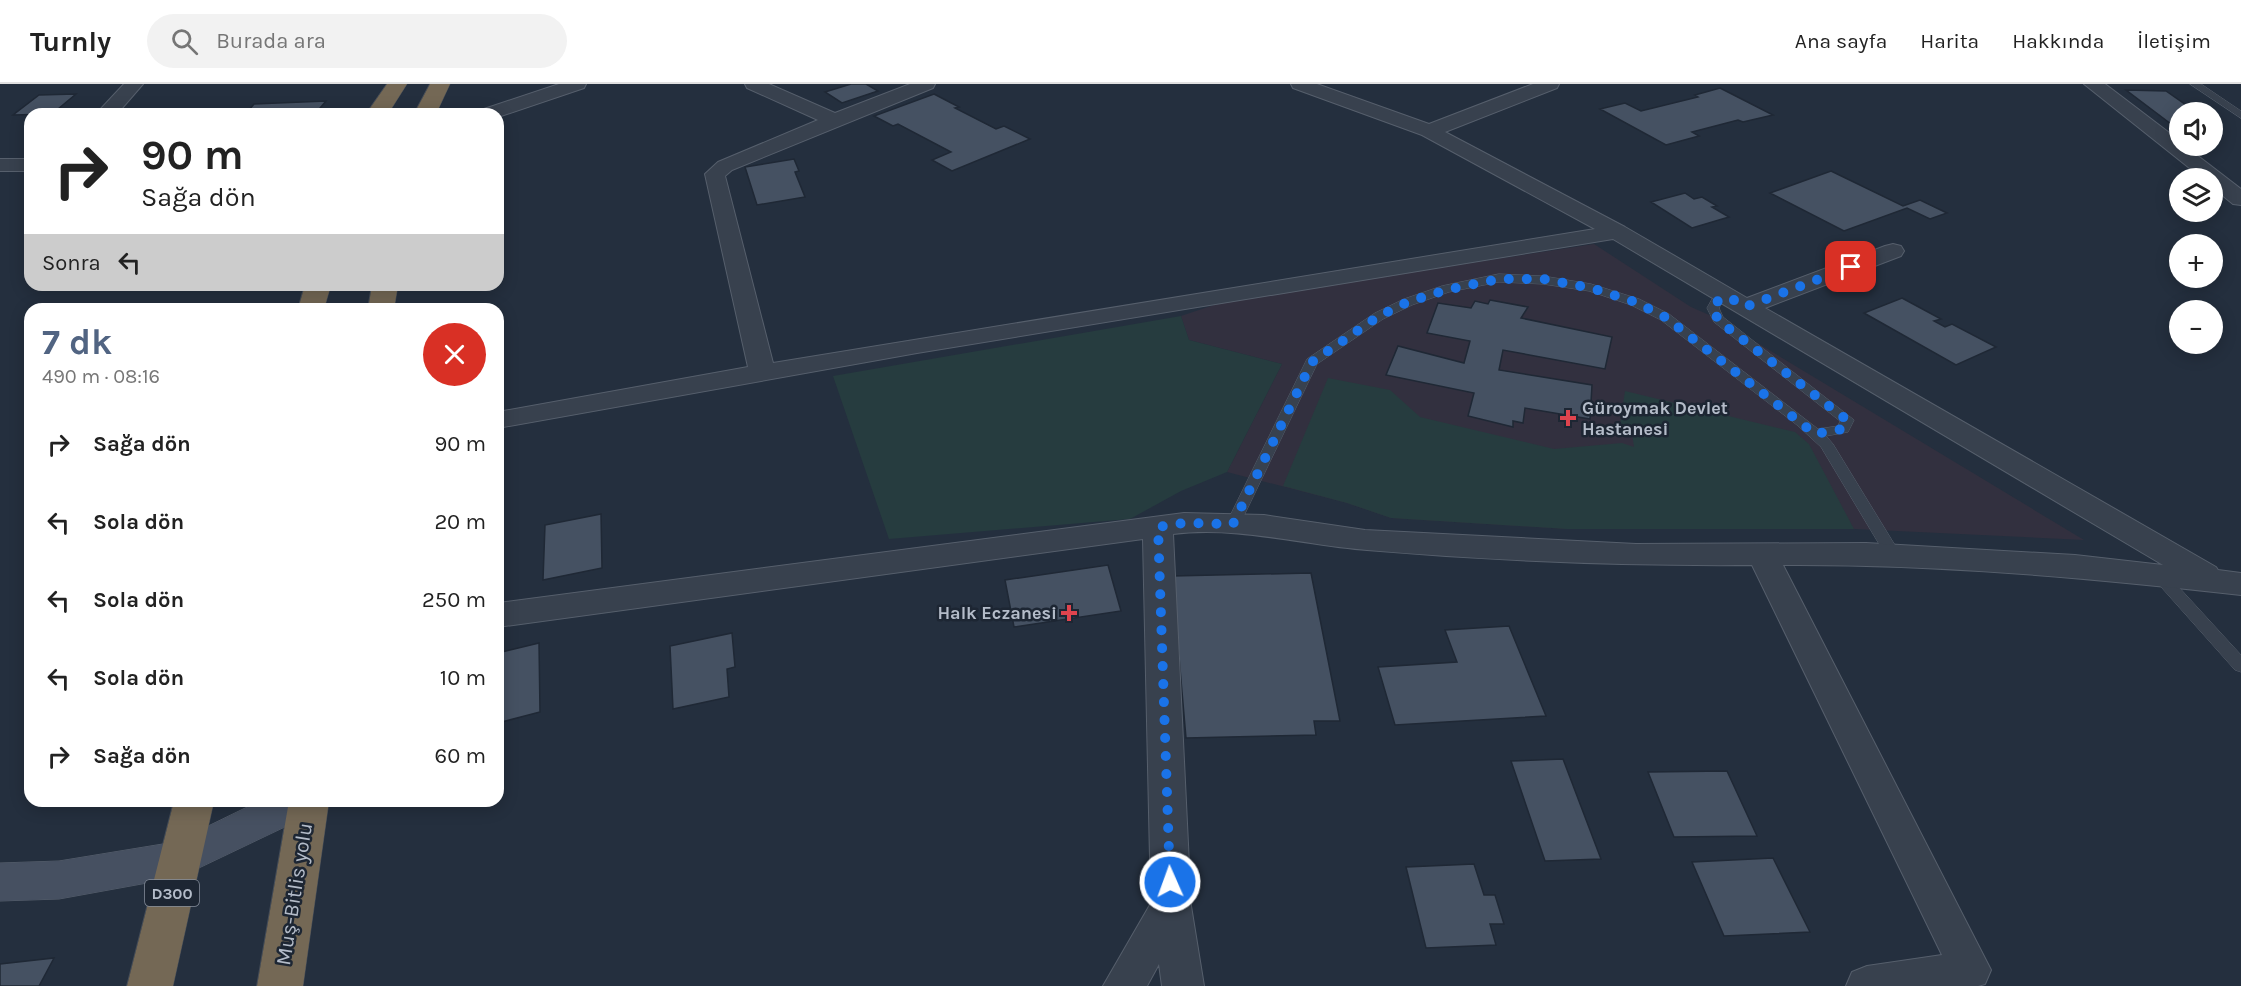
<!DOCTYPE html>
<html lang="tr">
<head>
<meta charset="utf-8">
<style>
  body { margin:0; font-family:Karla,sans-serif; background:#f2f2f2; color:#222; height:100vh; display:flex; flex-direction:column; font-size:22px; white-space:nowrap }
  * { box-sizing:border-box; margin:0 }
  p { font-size:20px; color:#767676 }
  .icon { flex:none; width:33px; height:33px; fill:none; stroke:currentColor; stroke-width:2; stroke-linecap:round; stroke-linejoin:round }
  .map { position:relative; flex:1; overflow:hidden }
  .details { position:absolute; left:24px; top:219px; width:480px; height:504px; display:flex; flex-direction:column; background:#fff; border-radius:18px; box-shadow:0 3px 15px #0003 }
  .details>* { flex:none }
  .guide { position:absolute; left:24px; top:24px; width:480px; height:183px; border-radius:18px; box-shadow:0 3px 15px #0003; background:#fff; color:#222; overflow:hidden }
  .buttons { position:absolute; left:2169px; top:18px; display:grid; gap:12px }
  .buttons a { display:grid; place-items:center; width:54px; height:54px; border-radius:50%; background:#fff; box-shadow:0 3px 15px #0003; font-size:30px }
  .pin { position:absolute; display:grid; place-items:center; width:51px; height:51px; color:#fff; margin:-26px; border-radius:12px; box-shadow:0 3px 9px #0006 }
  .me { position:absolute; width:66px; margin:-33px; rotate:358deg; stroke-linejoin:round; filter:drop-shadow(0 0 4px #0008) }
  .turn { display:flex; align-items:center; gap:21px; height:126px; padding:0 18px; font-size:27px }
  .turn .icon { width:78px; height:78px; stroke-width:2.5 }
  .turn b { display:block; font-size:42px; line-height:51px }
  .then { display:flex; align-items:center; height:57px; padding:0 18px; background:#0003; gap:12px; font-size:22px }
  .round { display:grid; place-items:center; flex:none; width:63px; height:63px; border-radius:32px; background:#f2f2f2 }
  .headline { display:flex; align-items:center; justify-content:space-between; height:102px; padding:0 18px }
  h1 { font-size:36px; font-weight:700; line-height:45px; color:#516482 }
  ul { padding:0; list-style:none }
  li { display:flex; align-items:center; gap:18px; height:78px; padding:0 18px }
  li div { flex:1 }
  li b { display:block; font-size:22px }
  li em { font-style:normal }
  header { display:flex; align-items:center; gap:36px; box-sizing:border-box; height:84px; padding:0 30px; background:#fff; border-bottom:2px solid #e0e0e0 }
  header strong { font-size:28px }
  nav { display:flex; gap:33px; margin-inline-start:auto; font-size:21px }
  .search { width:420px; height:54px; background:#f2f2f2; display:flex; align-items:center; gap:15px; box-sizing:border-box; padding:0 21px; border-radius:33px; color:#767676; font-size:22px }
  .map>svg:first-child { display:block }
  .medical { fill:#32303f }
  .green { fill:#263c3f }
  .building { fill:#455162; stroke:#1f2835; stroke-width:1.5 }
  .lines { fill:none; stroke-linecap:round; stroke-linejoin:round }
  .lane-casing { stroke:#565f6c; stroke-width:1 }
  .street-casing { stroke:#565f6c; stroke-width:2 }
  .secondary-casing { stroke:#565f6c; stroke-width:1 }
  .highway-casing { stroke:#434c59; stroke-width:1 }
  .lane { fill:#38414e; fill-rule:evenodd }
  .street { fill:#38414e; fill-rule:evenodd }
  .secondary { fill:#465061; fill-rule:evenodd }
  .highway { fill:#746855; fill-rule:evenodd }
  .route { stroke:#1a73e8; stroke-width:10; stroke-dasharray:0 18 }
  .health-dot { fill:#e0444e; stroke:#1d2633; stroke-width:2 }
  .labels { text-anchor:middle; stroke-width:5; stroke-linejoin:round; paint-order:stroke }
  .shield { fill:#1d2633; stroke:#878f9c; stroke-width:1.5 }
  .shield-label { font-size:16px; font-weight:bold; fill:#b4bcc9 }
  .poi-label { font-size:18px; font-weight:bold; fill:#b4bcc9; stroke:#1d2633; text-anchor:start }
  .near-street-label { font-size:21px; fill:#b4bcc9; stroke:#1d2633 }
</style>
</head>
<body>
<header>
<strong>Turnly</strong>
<div class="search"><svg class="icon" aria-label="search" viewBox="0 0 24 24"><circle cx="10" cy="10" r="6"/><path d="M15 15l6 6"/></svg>Burada ara</div>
<nav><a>Ana sayfa</a><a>Harita</a><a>Hakkında</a><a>İletişim</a></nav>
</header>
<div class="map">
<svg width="2241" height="902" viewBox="0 0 2241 902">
  <rect width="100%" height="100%" fill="#242f3e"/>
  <path class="medical" d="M1594 160 1691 223 1716 234 2084 456 1813 443 1567 445 1391 434 1347 419 1227 388 1282 280 1189 256 1181 232 1226 217Z"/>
  <path class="green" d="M1181 232 1189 256 1282 280 1227 388 1181 407 1130 435 889 455 833 292Z
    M1328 294 1390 306 1420 333 1554 365 1622 359 1634 363 1631 342 1620 340 1625 307 1795 348 1809 360 1854 445H1567L1391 434 1347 419 1283 402Z"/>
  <path class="building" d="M851 0H866L878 7 842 19 825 8Z
    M1720 4 1773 31 1743 38 1738 36 1692 48 1699 52 1666 61 1600 25 1625 19 1641 27 1698 13 1695 11Z
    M2126 6 2166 7 2196 28H2180V43H2175Z
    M76 10 52 30 13 31 39 11Z
    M934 10 959 23 955 24 996 45 1004 42 1030 55 952 87 932 76 951 68 898 40 893 42 874 32Z
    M326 17 315 30H228L232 26H249L254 20Z
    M794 75 799 87 795 88 805 113 757 121 745 83Z
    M1831 87 1903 122 1920 116 1947 129 1930 135 1907 124 1844 147 1770 109Z
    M1685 109 1694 115 1702 113 1717 122 1712 123 1729 133 1692 144 1651 118Z
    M1902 214 1941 235 1934 237 1945 243 1952 240 1996 263 1956 281 1864 229Z
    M1490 216 1528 223 1521 234 1612 253 1605 285 1503 266 1499 286 1592 301 1590 335 1525 324 1523 339 1513 337V343L1468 332 1474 309 1386 291 1398 262 1464 279 1470 257 1427 249 1438 219 1471 224 1475 217 1488 220Z
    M601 430 602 484 543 496 545 441Z
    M1108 481 1121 527 1014 543 1005 496Z
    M1311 489 1340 637H1314L1316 651 1186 654 1172 492Z
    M1509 542 1546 632 1395 641 1378 583 1457 578 1445 546Z
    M732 549 735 583 727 585 729 613 673 625 670 562Z
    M539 559 540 628 498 639V569Z
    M1563 675 1601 775 1545 777 1511 677Z
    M1727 687 1757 752 1674 753 1648 688Z
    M1773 774 1810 848 1724 852 1692 778Z
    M1474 780 1484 811H1495L1504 840H1490L1496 861 1426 864 1406 783Z
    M54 874 39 902H0V880Z"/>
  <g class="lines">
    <g class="lane-casing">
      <path id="lane" d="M2190 0H2201L2241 27V34Z
        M1499 190 1543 192 1591 200 1639 215 1669 230 1818 345 1838 342 1840 337 1714 238 1707 224 1712 215 1729 209 1733 210V216L1721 220 1719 224 1723 233 1854 336 1848 348 1826 352 1833 360 1901 471 1898 475H1888L1821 363 1797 341 1661 236 1631 221 1589 207 1543 200 1499 198 1449 208 1412 221 1383 235 1317 280 1240 440 1238 444H1228L1226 440 1307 275 1375 229 1404 215 1442 202Z
        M2159 486 2164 487 2241 571V588L2235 586 2154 495 2151 491 2154 487Z"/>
    </g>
    <g class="street-casing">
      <path id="street" d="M124 0H143L117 30H96Z
        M559 0H586L584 4 498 33V30H478L481 26Z
        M745 0H769L835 29 910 0H935L933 4 732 86 725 92 773 279 1595 145 1422 51 1293 4 1291 0H1317L1429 40 1533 0H1559L1557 4 1445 48 1625 143 1747 214 1885 162 1893 160 1901 162 1904 167 1901 172 1765 224 2216 483 2218 486 2241 489V511C2089 494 1936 480 1783 481L1991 886 1985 900 1978 902H1846L1852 888 1867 882 1942 871 1752 481C1624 482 1495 477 1367 466 1303 461 1238 442 1173 450L1191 822 1204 902H1162L1159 880 1147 902H1103L1151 819 1143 455 498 543V519L1184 429 1264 431 1365 446 1636 460 1866 459 2075 471 2163 481 1613 155 917 269 498 344V328L748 283 705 90 718 78 818 36 747 4Z
        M2084 0H2105L2180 57V62H2185L2241 105V121L2233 120 2212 103V94H2202Z
        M0 75H30V87H0Z"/>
    </g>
    <g class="secondary-casing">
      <path id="secondary" d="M260 717H320L314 729 180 793 59 815 0 817V779L59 777 175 758Z"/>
    </g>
    <g class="highway-casing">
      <path id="highway" d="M387 0H407L388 30H366Z
        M430 0H450L436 30H414Z
        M305 201H331L324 225H298Z
        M372 201H398L394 225H368Z
        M174 717H214L173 902H127Z
        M289 717H329L303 902H257Z"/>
    </g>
    <use href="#lane" class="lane"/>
    <use href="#street" class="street"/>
    <use href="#secondary" class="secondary"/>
    <use href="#highway" class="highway"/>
  </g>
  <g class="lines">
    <path class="route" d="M1170 798 1158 443 1184 439 1233 440 1312 278 1379 232 1408 218 1446 206 1499 195H1543L1591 204 1635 218 1665 233 1815 350 1843 345 1847 336 1724 241 1718 236 1713 224 1716 218 1729 213 1745 223 1851 183"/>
  </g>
  <g class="health-dot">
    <path d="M1565 325h6v6h6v6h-6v6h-6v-6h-6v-6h6z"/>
    <path d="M1066 520h6v6h6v6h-6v6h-6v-6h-6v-6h6z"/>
  </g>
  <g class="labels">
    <rect class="shield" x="145" y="796" width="54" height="26" rx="4.5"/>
    <g class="shield-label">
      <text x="172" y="815">D300</text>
    </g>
    <g class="poi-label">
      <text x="1582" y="330">Güroymak Devlet<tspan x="1582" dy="21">Hastanesi</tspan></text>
      <text x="1057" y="535" text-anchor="end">Halk Eczanesi</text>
    </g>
    <g class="near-street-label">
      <text transform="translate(294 810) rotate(-81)" y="7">Muş-Bitlis yolu</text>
    </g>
  </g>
</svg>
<div class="buttons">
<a><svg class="icon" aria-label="sound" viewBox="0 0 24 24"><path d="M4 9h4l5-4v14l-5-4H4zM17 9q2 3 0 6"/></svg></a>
<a><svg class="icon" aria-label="layers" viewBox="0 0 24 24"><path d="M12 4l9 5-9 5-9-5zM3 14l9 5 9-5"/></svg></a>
<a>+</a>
<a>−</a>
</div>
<div class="pin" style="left:1851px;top:183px;background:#d93025"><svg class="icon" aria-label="arrive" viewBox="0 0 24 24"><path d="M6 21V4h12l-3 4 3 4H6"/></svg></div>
<svg class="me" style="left:1170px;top:798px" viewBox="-20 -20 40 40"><circle r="17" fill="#1a73e8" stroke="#fff" stroke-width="3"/><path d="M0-11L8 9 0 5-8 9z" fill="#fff"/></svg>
<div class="guide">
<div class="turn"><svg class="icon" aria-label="right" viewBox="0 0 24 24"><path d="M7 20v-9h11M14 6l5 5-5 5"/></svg><div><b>90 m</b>Sağa dön</div></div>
<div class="then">Sonra<svg class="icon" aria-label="left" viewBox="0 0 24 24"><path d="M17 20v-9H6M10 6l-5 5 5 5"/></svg></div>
</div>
<section class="details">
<div class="headline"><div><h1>7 dk</h1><p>490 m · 08:16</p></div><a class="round" style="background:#d93025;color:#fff"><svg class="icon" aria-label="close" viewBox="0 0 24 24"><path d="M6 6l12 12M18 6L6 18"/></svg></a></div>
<ul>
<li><svg class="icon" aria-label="right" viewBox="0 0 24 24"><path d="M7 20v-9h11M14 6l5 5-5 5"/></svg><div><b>Sağa dön</b></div><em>90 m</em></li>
<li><svg class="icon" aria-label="left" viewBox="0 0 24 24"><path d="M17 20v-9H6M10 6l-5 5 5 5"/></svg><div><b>Sola dön</b></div><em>20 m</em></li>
<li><svg class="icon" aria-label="left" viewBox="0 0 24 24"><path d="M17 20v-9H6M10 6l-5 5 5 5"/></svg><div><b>Sola dön</b></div><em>250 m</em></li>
<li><svg class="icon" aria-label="left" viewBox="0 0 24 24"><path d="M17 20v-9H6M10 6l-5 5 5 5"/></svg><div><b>Sola dön</b></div><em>10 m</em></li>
<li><svg class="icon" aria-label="right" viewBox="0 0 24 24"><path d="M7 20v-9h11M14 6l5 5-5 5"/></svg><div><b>Sağa dön</b></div><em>60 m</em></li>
</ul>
</section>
</div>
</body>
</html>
